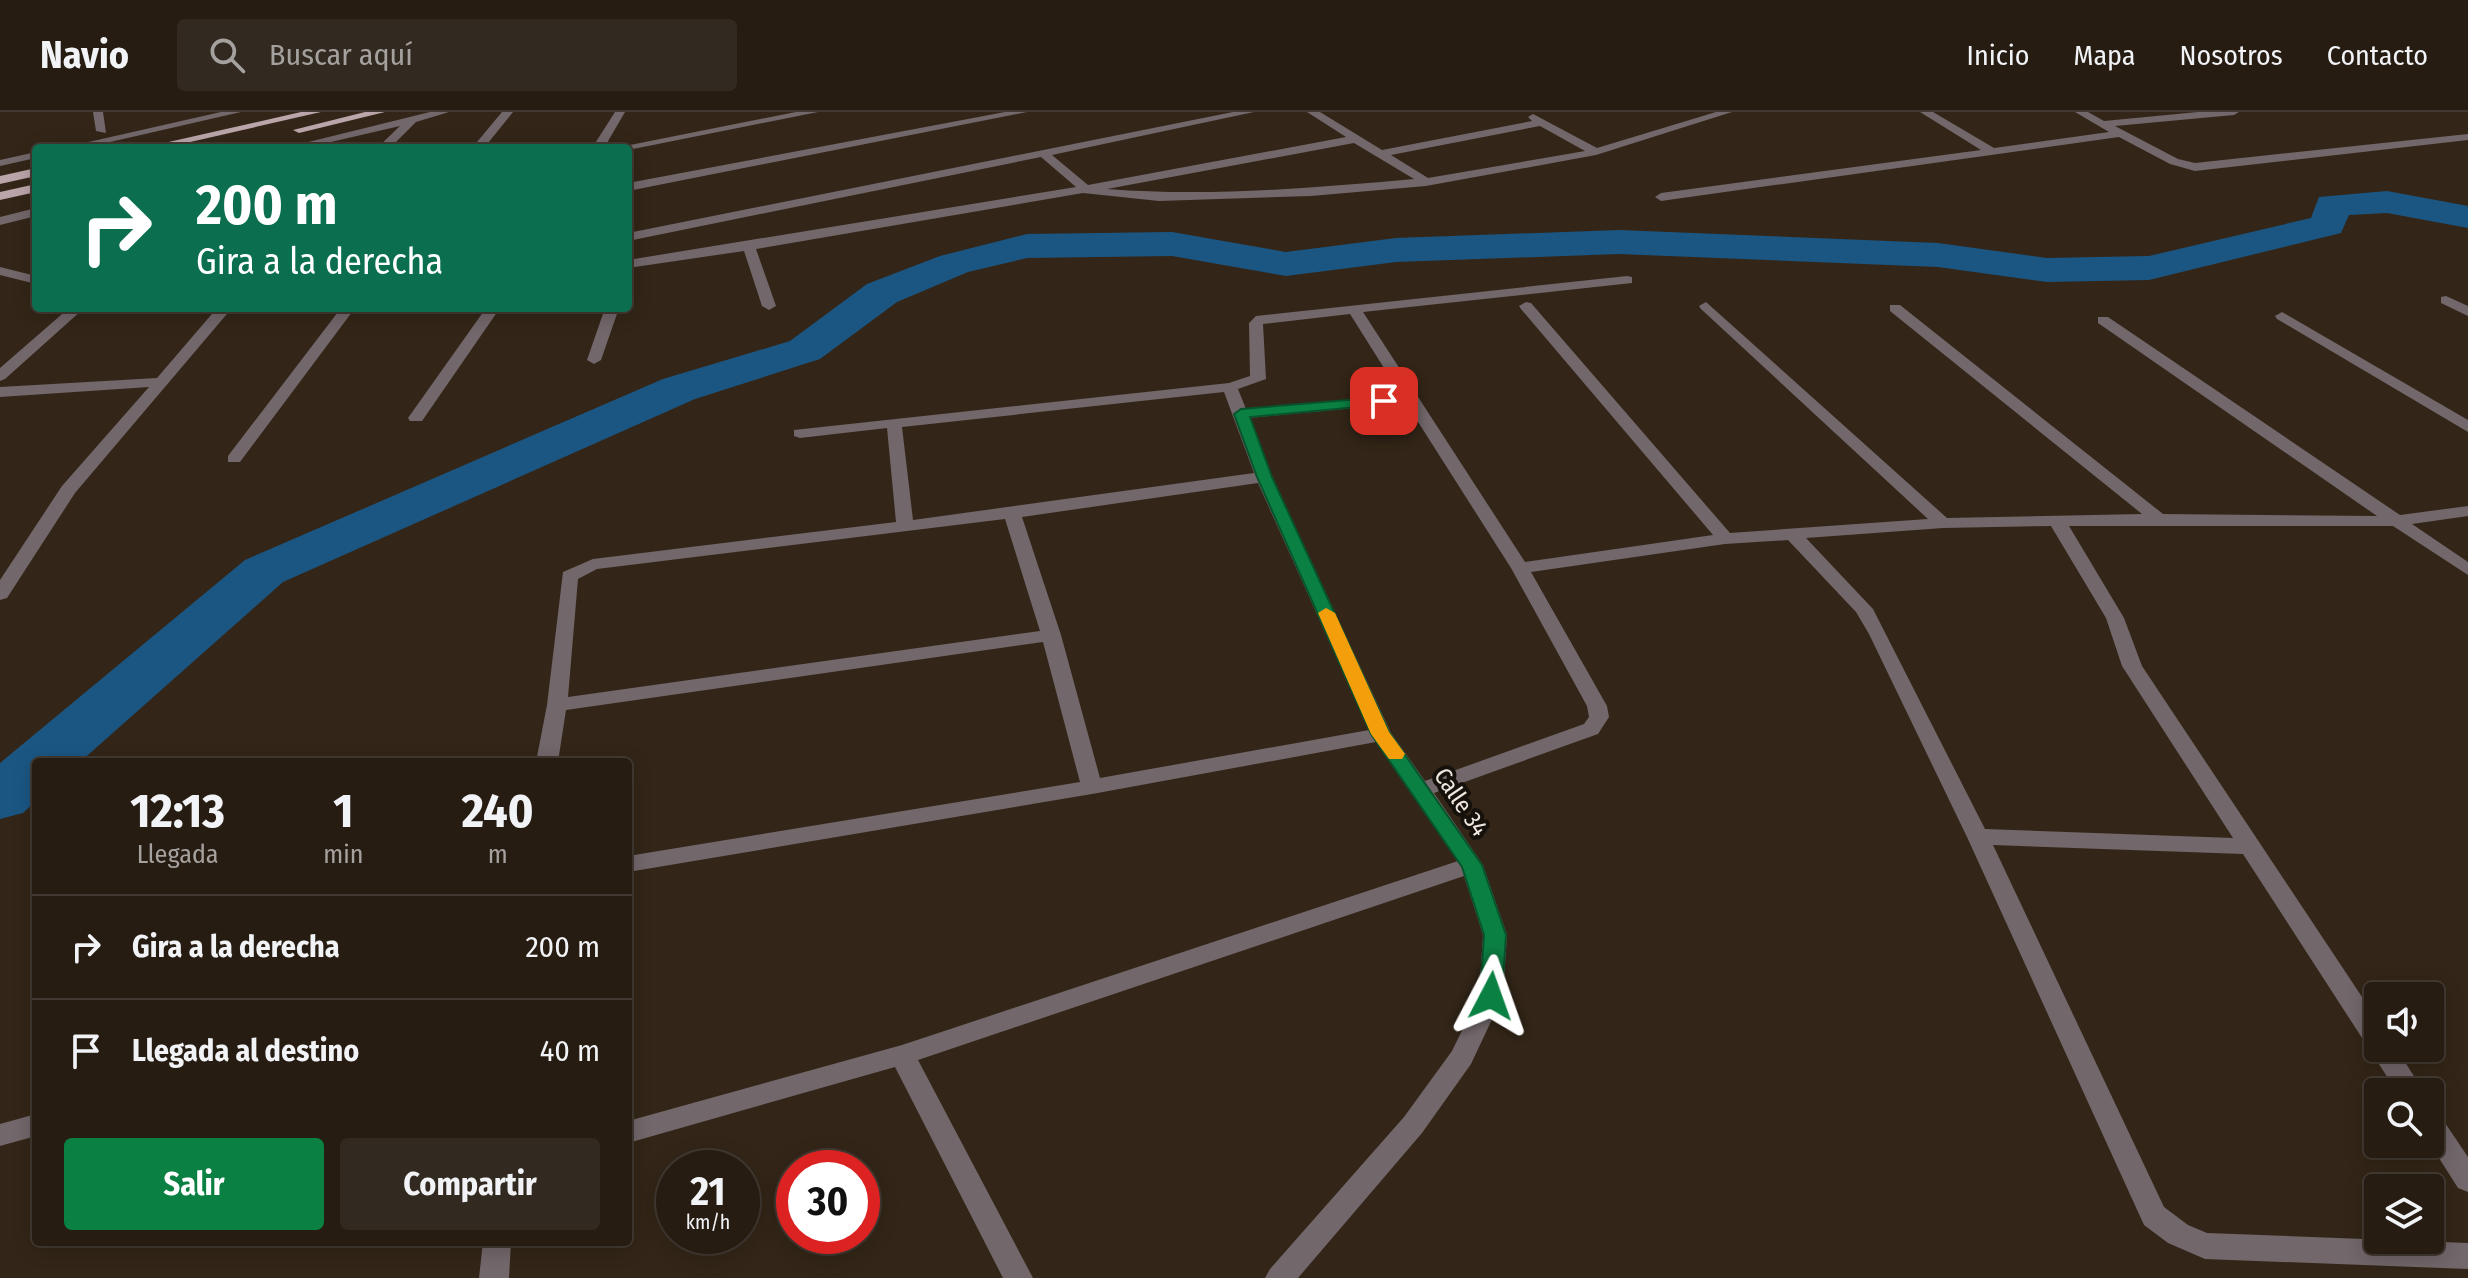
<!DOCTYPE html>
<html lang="es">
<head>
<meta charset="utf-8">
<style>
  body { margin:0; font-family:"Fira Sans Condensed",sans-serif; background:#322920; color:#f1f3f6; height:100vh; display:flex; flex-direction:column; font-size:30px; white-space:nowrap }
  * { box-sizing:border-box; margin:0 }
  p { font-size:26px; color:#a4a19f }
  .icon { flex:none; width:44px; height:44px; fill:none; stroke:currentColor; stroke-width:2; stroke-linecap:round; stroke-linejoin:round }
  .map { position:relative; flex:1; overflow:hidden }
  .panel { position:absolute; left:32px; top:646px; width:600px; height:488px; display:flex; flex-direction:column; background:#261c12; border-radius:8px; box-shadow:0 4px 20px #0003,0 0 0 2px #423a32 }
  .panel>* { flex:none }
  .top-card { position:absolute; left:32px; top:32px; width:600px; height:168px; border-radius:8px; box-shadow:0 4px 20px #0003,0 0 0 2px #423a32; background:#0b6e4f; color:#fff; overflow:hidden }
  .fabs { position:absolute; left:2364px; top:870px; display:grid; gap:16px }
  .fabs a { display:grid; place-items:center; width:80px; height:80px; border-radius:8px; background:#261c12; box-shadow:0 4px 20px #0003,0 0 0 2px #423a32; font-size:40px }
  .speed { position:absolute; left:656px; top:1038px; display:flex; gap:16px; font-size:40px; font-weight:700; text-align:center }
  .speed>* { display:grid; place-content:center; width:104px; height:104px; border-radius:50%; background:#261c12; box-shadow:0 4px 20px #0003,0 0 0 2px #423a32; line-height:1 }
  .speed small { font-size:20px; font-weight:400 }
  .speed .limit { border:12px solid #d22; background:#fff; color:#111 }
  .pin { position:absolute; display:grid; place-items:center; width:68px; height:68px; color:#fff; margin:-34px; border-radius:16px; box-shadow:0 4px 12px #0006 }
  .me { position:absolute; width:88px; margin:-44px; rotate:4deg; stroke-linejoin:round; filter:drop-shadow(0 0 6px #0008) }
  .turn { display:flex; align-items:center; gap:28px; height:168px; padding:0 32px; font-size:36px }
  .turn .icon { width:104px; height:104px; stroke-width:2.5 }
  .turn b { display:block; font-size:56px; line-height:68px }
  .eta { display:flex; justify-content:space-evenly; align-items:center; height:136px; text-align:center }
  .eta b { font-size:48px; font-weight:700; line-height:56px }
  .cta { display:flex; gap:16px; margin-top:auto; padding:16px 32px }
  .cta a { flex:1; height:92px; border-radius:8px; background:#0b8043; color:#fff; font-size:32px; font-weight:700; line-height:92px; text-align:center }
  .cta a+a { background:#322920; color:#f1f3f6 }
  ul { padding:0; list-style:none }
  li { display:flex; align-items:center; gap:24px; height:104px; padding:0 32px; border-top:2px solid #423a32 }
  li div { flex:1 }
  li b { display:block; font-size:30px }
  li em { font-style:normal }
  header { display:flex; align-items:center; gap:48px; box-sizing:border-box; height:112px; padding:0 40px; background:#261c12; border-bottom:2px solid #423a32 }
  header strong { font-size:38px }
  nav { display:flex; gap:44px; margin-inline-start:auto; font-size:28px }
  .search { width:560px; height:72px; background:#322920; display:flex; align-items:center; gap:20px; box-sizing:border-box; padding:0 28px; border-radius:8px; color:#a4a19f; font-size:30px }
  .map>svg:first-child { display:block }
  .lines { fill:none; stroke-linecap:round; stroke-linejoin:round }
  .river { fill:#1b5683; fill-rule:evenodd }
  .service { fill:#72676a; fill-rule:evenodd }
  .minor { fill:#72676a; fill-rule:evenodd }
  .primary { fill:#baa5aa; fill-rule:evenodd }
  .route { fill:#0b8043; stroke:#07532c; stroke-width:2 }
  .slow { fill:#f59e0b }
  .labels { text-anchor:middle; stroke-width:8; stroke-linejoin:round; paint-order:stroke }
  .street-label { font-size:24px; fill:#f1e8df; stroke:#16110a }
</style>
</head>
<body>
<header>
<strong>Navio</strong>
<div class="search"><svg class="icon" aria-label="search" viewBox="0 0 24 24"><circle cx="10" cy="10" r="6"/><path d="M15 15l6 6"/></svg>Buscar aquí</div>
<nav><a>Inicio</a><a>Mapa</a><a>Nosotros</a><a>Contacto</a></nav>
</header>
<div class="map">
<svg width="2468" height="1166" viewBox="0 0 2468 1166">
  <rect width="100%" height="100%" fill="#332618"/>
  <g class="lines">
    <path class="river" d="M2387 79 2468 94V116L2387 101 2349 103 2341 121 2149 168 2047 170 1938 155 1619 142 1396 150 1286 164 1172 144 1027 146 968 160 897 190 820 247 695 287 283 470 80 650H36V689L23 701 0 707V651L245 448 663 267 790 229 867 172 940 144 1027 122 1172 120 1286 140 1396 126 1619 118 1938 131 2047 146 2149 144 2311 106 2319 85Z"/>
    <path class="service" d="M0 155 36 164V172L0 163Z"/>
    <path class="minor" d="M93 0H103L106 21 96 19Z
      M221 0H241L84 36H62Z
      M430 0H449L416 10 390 36H377L400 14 305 36H284Z
      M502 0H513L484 36H472Z
      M615 0H625L604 36H592Z
      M796 0H818L628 38 615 36Z
      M1005 0H1027L628 79V71Z
      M1233 0H1254L1052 43 1088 73 1346 25 1307 0H1320L1382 38 1532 9 1528 5 1533 2 1597 36 1716 0H1732L1596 43 1426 74 1311 84 1159 89 1083 81 756 137 776 194 769 198 762 194 744 139 628 156V148L1076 75 1041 45 628 129V121ZM1540 14 1585 39 1428 66 1391 43ZM1354 31 1414 67C1312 76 1209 85 1107 77Z
      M1920 0H1933L1994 36 2109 20 2075 0H2088L2104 9 2198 0H2239L2234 3 2115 14 2178 47 2195 51 2468 22V28L2195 59 2170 52 2119 25 1661 89 1655 85 1661 81 1981 38Z
      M36 40V46L0 54V48Z
      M36 96V104L0 113V105Z
      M1627 164 1632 165V171L1363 200 1525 450 1713 423 1521 197 1519 194 1526 190 1531 191 1730 421 1928 407 1701 197 1699 194 1706 190 1947 406 2142 402 1890 199V193H1900L2163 402 2377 404 2098 211V205H2108L2400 403 2468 394V404L2412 412 2468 450V463L2393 414H2069L2124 506 2142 554 2378 909V936H2396L2424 980H2397L2243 742 1993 733 2164 1095 2188 1113 2207 1121 2468 1131V1157L2205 1147 2168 1131 2144 1113 1967 725 1869 522 1856 500 1788 428 1725 432 1531 460 1607 594 1609 605 1598 622 1434 681 1483 753 1507 823 1503 884 1471 952 1422 1021 1298 1166H1265L1270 1157 1404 1005 1452 939 1479 884 1483 823 1464 764 918 948 1033 1166H1003L895 955 628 1031V1009L902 933 1458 749 1376 630 1092 682 628 760V744L1080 670 1043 530 566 598 558 650H536L547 593 563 460 593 447 896 410 887 316 800 326 794 324V318L1229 271 1250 264 1249 211 1256 204ZM1350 202 1401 283 1246 297 1238 277 1266 267 1263 212ZM1224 280 1254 361 913 408 902 315ZM1406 291 1511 456 1587 594 1589 605 1584 612 1425 669 1391 621 1272 365 1249 306ZM1258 371 1369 618 1100 666 1061 523 1022 405ZM1005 407 1040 519 568 585 578 467 597 457ZM2051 414 2106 506 2122 554 2233 726 1985 717 1873 497 1806 426 1943 416Z
      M2446 184 2468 194V204L2441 191V185Z
      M69 196 82 198 5 267 0 269V256Z
      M217 196H232L75 381 7 486 0 488V468L62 374 149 275 0 285V275L157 266Z
      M341 196H355L240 350H228V344Z
      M486 196H500L422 309H410L408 306Z
      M605 196H619L601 248 594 252 587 248Z
      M2282 200 2468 308V320L2277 207 2275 204Z
      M2430 999 2439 1002 2468 1045V1080L2458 1076 2430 1032Z
      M36 1002V1024L0 1034V1012Z
      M483 1130H511L509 1166H479Z"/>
    <path class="primary" d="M301 0H321L164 36H142Z
      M365 0H385L299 21 293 18Z
      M36 56V64L0 72V64Z
      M36 72V80L0 88V80Z"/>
  </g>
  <path class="route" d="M1384 285 1389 286V292L1250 305 1272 365 1389 620 1482 753 1506 823 1502 884 1499 890 1491 893 1483 890 1480 884 1484 823 1462 755 1371 622 1257 365 1234 302 1241 297Z"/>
  <path class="slow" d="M1326 496 1335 501 1389 620 1405 642 1402 647H1389L1371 622 1318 501Z"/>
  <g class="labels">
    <g class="street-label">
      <text transform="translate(1461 690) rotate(56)" y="8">Calle 34</text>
    </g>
  </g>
</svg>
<div class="fabs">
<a><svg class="icon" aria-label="sound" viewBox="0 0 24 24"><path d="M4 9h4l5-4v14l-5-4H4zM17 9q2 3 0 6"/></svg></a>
<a><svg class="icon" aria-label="search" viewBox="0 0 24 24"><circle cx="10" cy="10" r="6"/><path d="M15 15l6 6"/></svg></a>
<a><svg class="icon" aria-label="layers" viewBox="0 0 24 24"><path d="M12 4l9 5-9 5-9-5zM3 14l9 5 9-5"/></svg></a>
</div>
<div class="speed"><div>21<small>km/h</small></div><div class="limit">30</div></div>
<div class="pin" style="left:1384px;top:289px;background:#d93025"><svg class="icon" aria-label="arrive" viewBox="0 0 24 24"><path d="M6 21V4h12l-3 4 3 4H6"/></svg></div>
<svg class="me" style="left:1491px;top:884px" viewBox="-20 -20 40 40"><path d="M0-17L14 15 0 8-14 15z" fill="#0b8043" stroke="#fff" stroke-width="4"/></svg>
<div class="top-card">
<div class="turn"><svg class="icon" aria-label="right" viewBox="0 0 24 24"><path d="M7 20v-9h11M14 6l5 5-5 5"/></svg><div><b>200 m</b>Gira a la derecha</div></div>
</div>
<section class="panel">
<div class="eta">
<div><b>12:13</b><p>Llegada</p></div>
<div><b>1</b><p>min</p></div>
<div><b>240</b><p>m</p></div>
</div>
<ul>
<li><svg class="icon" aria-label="right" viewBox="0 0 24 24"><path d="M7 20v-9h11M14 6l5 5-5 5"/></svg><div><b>Gira a la derecha</b></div><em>200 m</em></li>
<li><svg class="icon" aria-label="arrive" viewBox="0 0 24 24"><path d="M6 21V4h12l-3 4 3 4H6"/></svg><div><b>Llegada al destino</b></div><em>40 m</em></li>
</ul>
<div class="cta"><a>Salir</a><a>Compartir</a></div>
</section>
</div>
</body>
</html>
